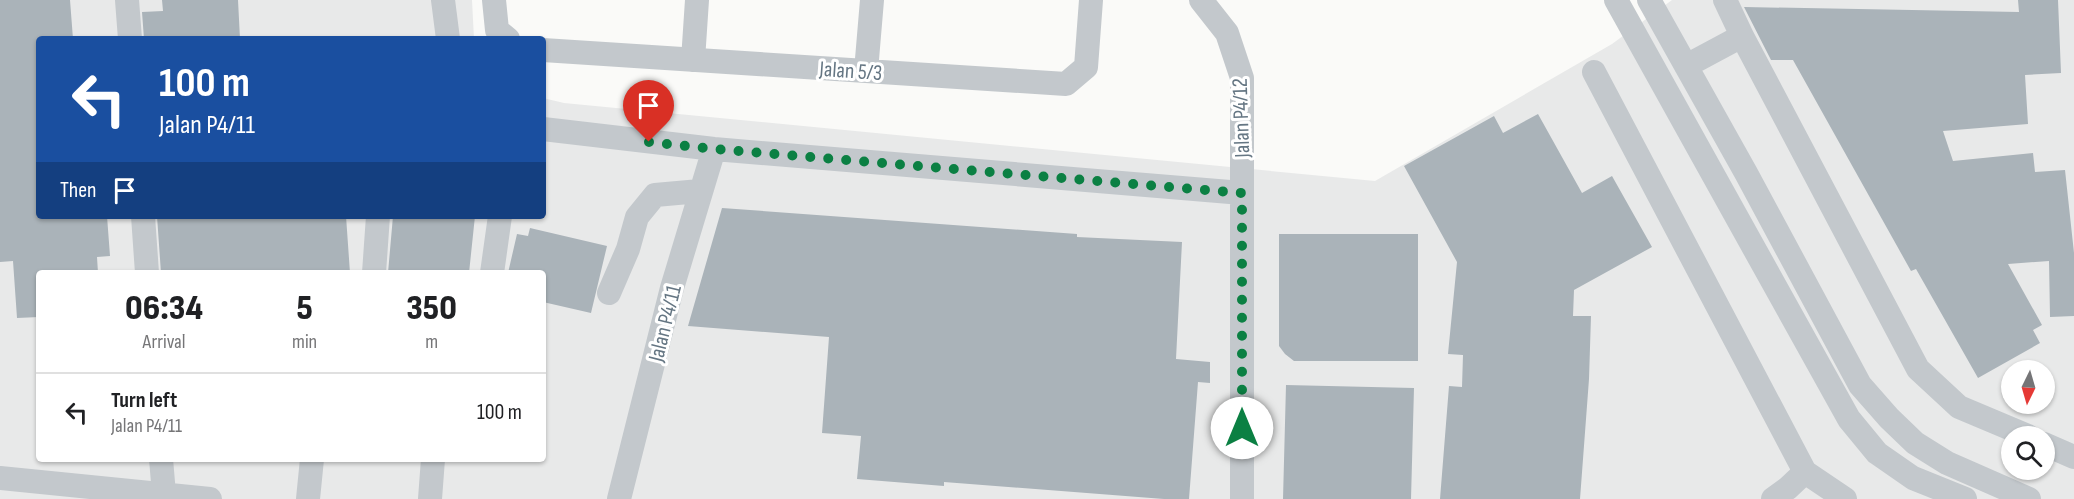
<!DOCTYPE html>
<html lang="en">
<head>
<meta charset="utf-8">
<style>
  body { margin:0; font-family:"Sofia Sans Condensed",sans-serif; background:#f6f6f6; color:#202124; height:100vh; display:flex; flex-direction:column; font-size:22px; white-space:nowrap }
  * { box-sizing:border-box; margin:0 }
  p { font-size:20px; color:#757577 }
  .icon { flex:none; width:33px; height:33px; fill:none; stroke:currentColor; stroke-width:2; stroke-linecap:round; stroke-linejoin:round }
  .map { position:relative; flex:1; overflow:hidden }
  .sheet { position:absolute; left:36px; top:270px; width:510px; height:192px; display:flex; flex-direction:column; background:#fff; border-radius:6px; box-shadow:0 2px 4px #0004 }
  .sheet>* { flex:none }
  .guide { position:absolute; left:36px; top:36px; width:510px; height:183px; border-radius:6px; box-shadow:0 2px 4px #0004; background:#1a4fa0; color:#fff; overflow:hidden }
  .needle { width:39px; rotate:185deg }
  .buttons { position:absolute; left:2001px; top:360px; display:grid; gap:12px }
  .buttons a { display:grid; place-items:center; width:54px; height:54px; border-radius:50%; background:#fff; box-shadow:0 2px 4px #0004; font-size:30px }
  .pin { position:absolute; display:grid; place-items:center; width:51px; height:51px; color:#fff; margin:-62px -26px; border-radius:50% 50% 50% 0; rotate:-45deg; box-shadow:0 0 6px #0007 }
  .pin .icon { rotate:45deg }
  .me { position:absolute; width:66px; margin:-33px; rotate:0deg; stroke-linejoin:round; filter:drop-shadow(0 0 4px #0008) }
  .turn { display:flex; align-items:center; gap:21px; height:126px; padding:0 24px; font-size:27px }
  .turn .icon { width:78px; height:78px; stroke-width:2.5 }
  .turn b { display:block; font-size:42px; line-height:51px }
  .then { display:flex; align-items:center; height:57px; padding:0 24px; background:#0003; gap:12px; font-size:22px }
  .eta { display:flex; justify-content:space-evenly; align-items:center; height:102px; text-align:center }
  .eta b { font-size:36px; font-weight:800; line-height:42px }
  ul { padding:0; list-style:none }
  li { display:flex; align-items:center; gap:18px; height:78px; padding:0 24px; border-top:2px solid #e0e0e0 }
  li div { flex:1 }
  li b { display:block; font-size:22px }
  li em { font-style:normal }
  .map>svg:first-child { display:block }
  .built { fill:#e8e9e9; fill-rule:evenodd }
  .building { fill:#aab3b9 }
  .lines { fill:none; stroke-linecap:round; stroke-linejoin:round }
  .minor { stroke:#c3c8cc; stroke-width:24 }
  .route { stroke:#0b8043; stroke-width:10; stroke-dasharray:0 18 }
  .labels { text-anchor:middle; stroke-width:6; stroke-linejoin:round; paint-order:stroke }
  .street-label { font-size:22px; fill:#657683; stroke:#fff }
</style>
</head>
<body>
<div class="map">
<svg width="2074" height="499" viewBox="0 0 2074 499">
  <rect width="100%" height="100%" fill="#fafaf8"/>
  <path class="built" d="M0 0H472L474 39H39V216H543V98L564 103 1375 181 1612 44 1672 0H2074V499H0ZM39 273H543V459H39ZM2012 370H2044V404H2012ZM2012 436H2044V470H2012Z"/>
  <path class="building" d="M0 0H70L73 39H39V216H107L110 256 97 257 98 273H39V317L17 318 13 261 0 262Z
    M162 0H238L240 39H144L142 12 163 11Z
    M2018 0H2058L2061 73 2025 75 2028 124 1943 131 1953 161 2033 153 2035 172 2065 170 2074 253V316L2050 317 2049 261 2008 264 2042 325 2033 330 2040 343 1978 378 1916 269 1911 271 1793 60H1771L1744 7 2019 12Z
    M1538 114 1582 193 1612 176 1652 247 1574 290 1573 316H1591L1589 379 1580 499H1440L1449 386 1462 387 1463 355 1448 354 1457 262 1404 166 1494 116 1503 133Z
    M722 208 1077 234V237L1182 242 1176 359 1210 362V383L1198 382 1189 499H1164L944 482V486L857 479 861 436 822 433 829 337 688 326Z
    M157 216H346L350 273H161Z
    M393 216H475L469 273H388Z
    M530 228 607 246 591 313 543 302V273H508L517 234 528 236Z
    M1279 234H1418V361H1294L1285 354 1279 346Z
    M1286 385 1414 388 1411 499H1283Z"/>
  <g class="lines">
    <path class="minor" d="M127 0 130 39
      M443 0 448 39
      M494 0 497 30 508 39
      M1201 0 1227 33 1242 78V499
      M1616 0 1849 419 1877 453 1913 478 1965 499
      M1649 0 1746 173 1860 385 1889 418 1915 443 1947 463 2029 499
      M1742 36 1918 369 1959 407 2028 436
      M543 50 1066 84 1086 67 1091 0
      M693 60 697 0
      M1686 66 1742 36 1725 0
      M866 71 872 0
      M1594 72 1805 472 1845 499
      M543 129 714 149 1242 193
      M143 216 147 273
      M374 273 378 216
      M492 273 500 216
      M609 293 628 249 637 217 655 195 700 191
      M2044 444 2074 457
      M161 459 164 494
      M0 478 210 499
      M308 499 312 459
      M430 499 433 459
      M619 499 672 288 714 149
      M1773 499 1788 488 1805 472"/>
  </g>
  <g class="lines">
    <path class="route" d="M649 142 714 149 1242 193V428"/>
  </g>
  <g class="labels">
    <g class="street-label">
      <text transform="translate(851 70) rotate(4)" y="8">Jalan 5/3</text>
      <text transform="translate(1240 118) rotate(-92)" y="8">Jalan P4/12</text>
      <text transform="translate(664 323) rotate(-76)" y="8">Jalan P4/11</text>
    </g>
  </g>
</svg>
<div class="buttons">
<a><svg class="needle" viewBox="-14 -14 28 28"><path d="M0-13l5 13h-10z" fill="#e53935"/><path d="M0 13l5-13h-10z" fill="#757577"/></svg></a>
<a><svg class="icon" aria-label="search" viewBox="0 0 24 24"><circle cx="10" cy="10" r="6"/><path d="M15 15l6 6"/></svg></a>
</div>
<div class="pin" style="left:649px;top:142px;background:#d93025"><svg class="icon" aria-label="arrive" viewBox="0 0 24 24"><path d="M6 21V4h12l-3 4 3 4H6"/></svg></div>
<svg class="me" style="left:1242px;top:428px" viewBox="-20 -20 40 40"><circle r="19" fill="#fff"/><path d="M0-13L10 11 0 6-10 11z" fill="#0b8043"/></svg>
<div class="guide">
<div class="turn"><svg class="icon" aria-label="left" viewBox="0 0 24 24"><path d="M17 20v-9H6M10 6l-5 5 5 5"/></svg><div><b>100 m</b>Jalan P4/11</div></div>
<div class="then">Then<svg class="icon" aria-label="arrive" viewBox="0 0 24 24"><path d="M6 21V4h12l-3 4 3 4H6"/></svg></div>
</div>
<section class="sheet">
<div class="eta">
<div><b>06:34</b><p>Arrival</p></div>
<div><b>5</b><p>min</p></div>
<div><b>350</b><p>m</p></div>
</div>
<ul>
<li><svg class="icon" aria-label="left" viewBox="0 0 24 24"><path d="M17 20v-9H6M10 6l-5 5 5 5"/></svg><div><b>Turn left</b><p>Jalan P4/11</p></div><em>100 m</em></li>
</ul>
</section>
</div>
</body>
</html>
